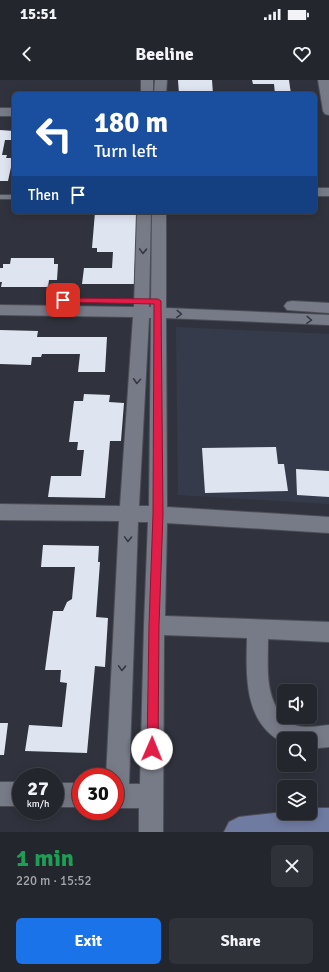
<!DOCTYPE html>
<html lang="en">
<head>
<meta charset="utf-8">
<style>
  body { margin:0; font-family:Signika,sans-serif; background:#30323a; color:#f1f3f6; height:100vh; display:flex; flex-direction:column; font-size:15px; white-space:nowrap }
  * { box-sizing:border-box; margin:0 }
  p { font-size:13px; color:#a3a5aa }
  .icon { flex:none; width:22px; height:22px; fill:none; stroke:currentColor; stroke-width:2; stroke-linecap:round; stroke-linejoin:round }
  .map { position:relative; height:752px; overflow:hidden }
  .panel { display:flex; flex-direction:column; background:#24262e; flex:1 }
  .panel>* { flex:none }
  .guide { position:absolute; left:12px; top:12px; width:305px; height:122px; border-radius:6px; box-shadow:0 2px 10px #0003,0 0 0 1px #41434a; background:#1a4fa0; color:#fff; overflow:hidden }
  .fabs { position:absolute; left:277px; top:604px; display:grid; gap:8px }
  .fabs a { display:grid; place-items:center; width:40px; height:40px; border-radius:6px; background:#24262e; box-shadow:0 2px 10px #0003,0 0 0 1px #41434a; font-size:20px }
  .speed { position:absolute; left:12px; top:688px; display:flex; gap:8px; font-size:20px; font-weight:700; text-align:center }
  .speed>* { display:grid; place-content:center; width:52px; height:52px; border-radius:50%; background:#24262e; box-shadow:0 2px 10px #0003,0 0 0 1px #41434a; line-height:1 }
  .speed small { font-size:10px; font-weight:400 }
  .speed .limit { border:6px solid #d22; background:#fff; color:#111 }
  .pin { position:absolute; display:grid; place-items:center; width:34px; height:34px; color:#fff; margin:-17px; border-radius:8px; box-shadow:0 2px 6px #0006 }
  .me { position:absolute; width:44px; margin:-22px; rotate:1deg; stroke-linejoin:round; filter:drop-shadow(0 0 3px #0008) }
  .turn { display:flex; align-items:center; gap:14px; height:84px; padding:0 16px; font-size:18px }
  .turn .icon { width:52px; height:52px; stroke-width:2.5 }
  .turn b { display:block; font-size:28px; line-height:34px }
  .then { display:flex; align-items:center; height:38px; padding:0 16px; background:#0003; gap:8px; font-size:15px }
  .round { display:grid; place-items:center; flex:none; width:42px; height:42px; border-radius:6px; background:#30323a }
  .head { display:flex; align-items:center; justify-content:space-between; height:68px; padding:0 16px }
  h1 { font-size:24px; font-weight:800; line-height:30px; color:#1e9e55 }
  .action { display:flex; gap:8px; margin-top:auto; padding:8px 16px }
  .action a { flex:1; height:46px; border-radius:6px; background:#1a73e8; color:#fff; font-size:16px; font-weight:800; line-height:46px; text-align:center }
  .action a+a { background:#30323a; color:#f1f3f6 }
  .status { display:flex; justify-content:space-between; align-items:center; height:28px; padding:0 20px; background:#24262e; direction:ltr }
  .status svg { height:11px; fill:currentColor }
  header { display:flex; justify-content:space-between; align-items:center; height:52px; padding:0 16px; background:#24262e; font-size:18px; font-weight:800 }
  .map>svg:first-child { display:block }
  .built { fill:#363b4b }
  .building { fill:#dfe4f1 }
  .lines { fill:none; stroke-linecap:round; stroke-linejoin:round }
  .lane-casing { stroke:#4c4e57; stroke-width:2 }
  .street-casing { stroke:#4c4e57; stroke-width:2 }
  .secondary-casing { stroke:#4c4e57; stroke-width:2 }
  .lane { fill:#777b87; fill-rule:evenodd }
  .street { fill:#777b87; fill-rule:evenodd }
  .secondary { fill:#707ba1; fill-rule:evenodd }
  .oneway { stroke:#363944 }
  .route { fill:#e11d48; stroke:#92132f }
</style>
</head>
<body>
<div class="status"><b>15:51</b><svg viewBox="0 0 49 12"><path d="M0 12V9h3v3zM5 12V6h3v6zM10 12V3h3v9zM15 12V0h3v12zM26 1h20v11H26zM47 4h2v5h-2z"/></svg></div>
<header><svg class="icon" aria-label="back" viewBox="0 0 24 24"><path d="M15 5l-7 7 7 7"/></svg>Beeline<svg class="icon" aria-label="heart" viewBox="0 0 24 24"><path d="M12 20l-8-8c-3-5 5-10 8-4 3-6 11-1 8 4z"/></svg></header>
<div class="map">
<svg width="329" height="752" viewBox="0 0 329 752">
  <rect width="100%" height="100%" fill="#30333d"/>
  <path class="built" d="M176 247 329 254V424L178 415Z"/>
  <path class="building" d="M178 0H212L213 14H179Z
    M252 0H289L291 14H275L274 4H253Z
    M0 50 14 51V60H5L2 75H7L6 78H13L8 101H0Z
    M95 132H137L134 204H82L84 188H112L113 172H97V168H92Z
    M11 178H54V184H58L57 200H49L48 207H1L2 202H0V188H3V184H10Z
    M0 250 38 251 37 257H107L105 292H78L80 274H42L41 277H32L31 285 0 284Z
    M84 314 110 315 109 322 124 323 121 361H110L105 418 48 417 51 396H81L84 370H77L78 362H69L74 321H83Z
    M276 367 278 384H284L288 411 205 413 202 368Z
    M296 389 329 391V417L297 415Z
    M43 465 99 466 98 482H100L96 537 108 538 105 587 95 586 87 673 25 671 29 645 62 647 67 603 60 602 61 590H45L53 531H63L67 522 72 519 75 487H41Z
    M0 643H8L4 675H0Z"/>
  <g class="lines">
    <g class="lane-casing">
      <path id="lane" d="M0 115H14V119H0Z"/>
    </g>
    <g class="street-casing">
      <path id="street" d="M141 0H153V14H141Z
        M155 0H167L166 14H154Z
        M318 0H329V35L325 34 323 31Z
        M0 28H14V36H0Z
        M315 108H329V116H315Z
        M137 132H151L149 227H151L152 132H166V228L329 235V245L166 238 167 427 329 437V453L167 443 165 536 329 542V562L268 559C268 586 264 618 285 638 289 641 293 645 298 646 308 648 319 646 329 645V667L310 669V659H284V663C244 644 246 597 247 558L164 555 163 752H139V728H115V697H106L119 441 0 440V424L120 426 133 237 0 235V225L134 227ZM149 238H151L149 426H139ZM138 442H148L144 545 140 704H129Z
        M292 221 329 223V233L287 230 284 226 287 222Z
        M0 702H21V726H0Z
        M55 703H81V727H55Z"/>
    </g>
    <g class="secondary-casing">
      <path id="secondary" d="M310 728H329V752H224L229 742 239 737 284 732V733H310Z"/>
    </g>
    <use href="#lane" class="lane"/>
    <use href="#street" class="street"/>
    <use href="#secondary" class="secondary"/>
  </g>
  <defs><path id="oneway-chevron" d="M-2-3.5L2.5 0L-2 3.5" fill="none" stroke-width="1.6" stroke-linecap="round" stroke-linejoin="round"/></defs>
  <g class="oneway">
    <use href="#oneway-chevron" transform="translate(143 171) rotate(92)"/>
    <use href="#oneway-chevron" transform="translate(179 234) rotate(3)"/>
    <use href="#oneway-chevron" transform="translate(309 240) rotate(3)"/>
    <use href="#oneway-chevron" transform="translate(137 301) rotate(94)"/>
    <use href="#oneway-chevron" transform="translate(128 459) rotate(92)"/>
    <use href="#oneway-chevron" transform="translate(122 588) rotate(92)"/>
  </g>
  <path class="route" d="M63 218 158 219 161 221 163 434 159 545 158 669 156 673 152 675 148 673 147 669 149 545 153 434 154 224 60 222V219Z"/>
</svg>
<div class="fabs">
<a><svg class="icon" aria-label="sound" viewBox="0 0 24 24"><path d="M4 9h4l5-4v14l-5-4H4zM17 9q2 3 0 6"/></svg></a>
<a><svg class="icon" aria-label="search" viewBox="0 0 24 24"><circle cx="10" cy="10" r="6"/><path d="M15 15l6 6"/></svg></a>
<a><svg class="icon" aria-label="layers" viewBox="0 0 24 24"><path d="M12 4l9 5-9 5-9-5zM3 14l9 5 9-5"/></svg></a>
</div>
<div class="speed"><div>27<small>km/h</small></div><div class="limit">30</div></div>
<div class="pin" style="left:63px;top:220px;background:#d93025"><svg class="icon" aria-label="arrive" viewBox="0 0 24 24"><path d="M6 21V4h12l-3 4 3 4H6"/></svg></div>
<svg class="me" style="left:152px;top:669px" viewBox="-20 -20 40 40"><circle r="19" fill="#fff"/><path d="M0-13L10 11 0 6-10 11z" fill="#e11d48"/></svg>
<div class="guide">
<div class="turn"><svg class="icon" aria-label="left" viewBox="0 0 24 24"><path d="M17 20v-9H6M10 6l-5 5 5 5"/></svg><div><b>180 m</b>Turn left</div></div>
<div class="then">Then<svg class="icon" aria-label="arrive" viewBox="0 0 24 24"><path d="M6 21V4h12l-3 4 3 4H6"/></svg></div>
</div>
</div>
<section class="panel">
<div class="head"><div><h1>1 min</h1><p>220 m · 15:52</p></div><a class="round"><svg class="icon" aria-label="close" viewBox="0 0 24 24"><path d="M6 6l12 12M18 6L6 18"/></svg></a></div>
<div class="action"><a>Exit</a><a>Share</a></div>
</section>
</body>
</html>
